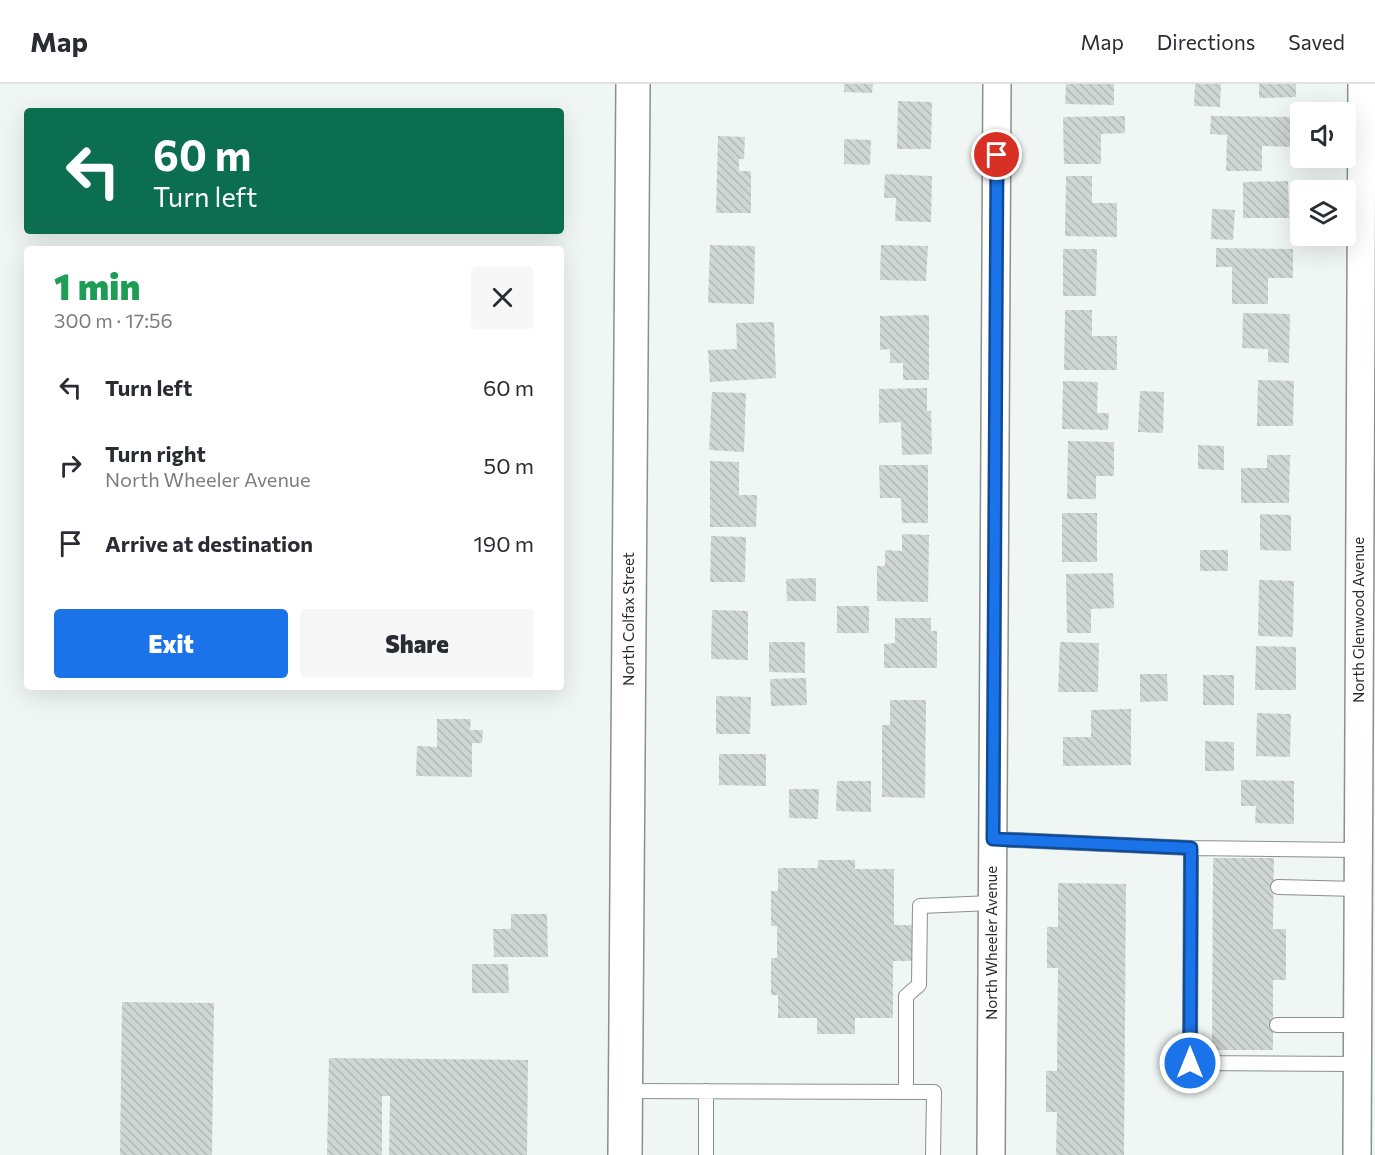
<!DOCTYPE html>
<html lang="en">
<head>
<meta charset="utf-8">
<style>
  body { margin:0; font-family:Commissioner,sans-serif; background:#f7f7f7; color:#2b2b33; height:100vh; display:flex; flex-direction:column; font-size:22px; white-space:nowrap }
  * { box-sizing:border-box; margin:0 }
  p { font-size:20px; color:#7c7c81 }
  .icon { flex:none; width:33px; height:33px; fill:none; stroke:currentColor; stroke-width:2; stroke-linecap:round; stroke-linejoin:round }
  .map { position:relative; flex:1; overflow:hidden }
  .details { position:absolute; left:24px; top:162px; width:540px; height:444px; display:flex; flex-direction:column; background:#fff; border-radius:6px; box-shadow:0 6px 24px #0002 }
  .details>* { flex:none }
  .hud { position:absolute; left:24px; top:24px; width:540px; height:126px; border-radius:6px; box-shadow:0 6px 24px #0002; background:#0b6e4f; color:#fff; overflow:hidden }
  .fabs { position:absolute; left:1290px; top:18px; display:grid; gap:12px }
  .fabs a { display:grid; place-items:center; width:66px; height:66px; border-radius:6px; background:#fff; box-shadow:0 6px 24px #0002; font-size:30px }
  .pin { position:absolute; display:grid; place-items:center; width:51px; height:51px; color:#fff; margin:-26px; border:3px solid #fff; border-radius:50%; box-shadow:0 2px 6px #0007 }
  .me { position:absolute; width:66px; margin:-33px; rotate:0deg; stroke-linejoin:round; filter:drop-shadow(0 0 4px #0008) }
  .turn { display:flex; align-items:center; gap:21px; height:126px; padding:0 30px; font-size:27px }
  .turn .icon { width:78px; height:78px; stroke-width:2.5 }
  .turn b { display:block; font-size:42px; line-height:51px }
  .round { display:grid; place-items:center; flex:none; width:63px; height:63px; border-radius:6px; background:#f7f7f7 }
  .headline { display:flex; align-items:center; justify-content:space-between; height:102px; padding:0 30px }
  h1 { font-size:36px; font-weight:800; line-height:45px; color:#1e9e55 }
  .cta { display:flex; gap:12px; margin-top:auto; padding:12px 30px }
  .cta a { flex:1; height:69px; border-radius:6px; background:#1a73e8; color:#fff; font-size:24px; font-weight:800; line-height:69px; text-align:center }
  .cta a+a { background:#f7f7f7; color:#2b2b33 }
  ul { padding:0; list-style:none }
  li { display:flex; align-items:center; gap:18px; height:78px; padding:0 30px }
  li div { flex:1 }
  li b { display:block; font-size:22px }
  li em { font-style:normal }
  header { display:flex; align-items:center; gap:36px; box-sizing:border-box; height:84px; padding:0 30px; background:#fff; border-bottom:2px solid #e1e1e2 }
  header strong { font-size:28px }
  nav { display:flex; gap:33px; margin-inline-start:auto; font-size:21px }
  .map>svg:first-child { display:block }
  .building { fill:url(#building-back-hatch) }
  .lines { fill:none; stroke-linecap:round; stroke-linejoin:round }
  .service-casing { stroke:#89908e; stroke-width:16 }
  .minor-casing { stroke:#89908e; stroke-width:30 }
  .tertiary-casing { stroke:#89908e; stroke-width:36 }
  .service { stroke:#fff; stroke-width:14 }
  .minor { stroke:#fff; stroke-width:27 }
  .tertiary { stroke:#fff; stroke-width:33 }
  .route-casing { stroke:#114b97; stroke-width:15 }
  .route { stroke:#1a73e8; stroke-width:10 }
  .labels { text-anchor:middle; stroke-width:4.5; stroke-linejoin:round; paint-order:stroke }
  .street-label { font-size:15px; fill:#272a29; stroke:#fff }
</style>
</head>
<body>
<header>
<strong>Map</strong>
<nav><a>Map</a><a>Directions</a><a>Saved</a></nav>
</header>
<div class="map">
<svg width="1375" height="1071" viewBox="0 0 1375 1071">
  <defs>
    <pattern id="building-back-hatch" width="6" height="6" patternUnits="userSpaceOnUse" patternTransform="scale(1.5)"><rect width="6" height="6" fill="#cfd6d4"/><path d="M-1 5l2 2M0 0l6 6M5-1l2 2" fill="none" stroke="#b2b8b6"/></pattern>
  </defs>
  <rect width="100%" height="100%" fill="#eff6f3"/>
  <path class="building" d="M844 0H873L872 9 844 8Z
    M1066 0H1114V21L1065 20Z
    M1195 0H1221L1220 23 1194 22Z
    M1259 0H1296V13L1259 14Z
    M898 17 932 18 931 65H897Z
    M1125 32V49L1101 50V80H1064L1063 33Z
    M1211 32 1293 33 1292 63 1262 62V87H1226L1227 51 1210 50Z
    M718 52 745 53 744 75H739V87H751V129H716Z
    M844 55 871 56 870 81 844 80Z
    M885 90 932 92 931 138 895 137 896 114H884Z
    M1066 92H1092V119H1117V153L1065 152Z
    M1288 97 1289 134H1243V98Z
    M1212 125 1235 126 1233 156 1211 155Z
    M710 161 755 162 754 220 708 219Z
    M881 161 928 162 926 197 880 196Z
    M1216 164 1293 165V194H1268V220H1232V183H1216Z
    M1063 165H1097L1096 212H1063Z
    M1065 226H1092V252H1117V286H1064Z
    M1243 229 1290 230 1289 279 1268 278V265L1242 264Z
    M929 231V296H903V279H890V265L880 266V232Z
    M774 238 776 294 710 298 708 266 737 265 736 239Z
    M1258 296 1294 297 1293 342H1257Z
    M1063 297 1098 298 1097 329H1109L1108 346 1062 345Z
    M927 304V327H931L932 370 902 371 901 338 879 339V305Z
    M1140 307 1164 308 1163 349 1138 348Z
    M712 308 746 309 744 368 709 366Z
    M1068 357 1114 358V392H1096V415H1067Z
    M1198 361 1224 362V386L1198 385Z
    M1267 371H1290L1289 419H1241V384H1267Z
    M710 377 739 378V411H757L756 443H710Z
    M879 381H928V439H902L901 414H880Z
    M1062 429H1097V478H1062Z
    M1260 430 1291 431V467L1260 466Z
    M902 450 929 451 928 518 877 517V482H885V466L902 467Z
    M711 452 746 453 745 498H710Z
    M1200 466H1228V487H1200Z
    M1113 489 1114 524 1091 525V549H1067L1066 490Z
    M816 494V517H787L786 495Z
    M1259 496 1294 497 1293 553 1258 552Z
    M837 522H869V549H837Z
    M712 526 748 527V576L711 575Z
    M895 534H931V547H937V584H884V560L895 559Z
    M769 558H805V589L769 588Z
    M1060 558 1099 559 1098 608H1058Z
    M1256 562 1296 563V606H1255Z
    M1140 590H1167L1168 617 1140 618Z
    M1203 591H1234V621H1203Z
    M806 594 807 621 771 622 770 595Z
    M716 612 751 613 750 650H716Z
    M890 616H926L925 714 882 713V641H890Z
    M1131 625V681L1063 682V653H1091V626Z
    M1257 629 1291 630 1290 673 1256 672Z
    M437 635H471L470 646H483L482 659H472V693L416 692 417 662 437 663Z
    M1205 657 1234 658V687H1205Z
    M719 670H766V702L719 701Z
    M1241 696 1294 697V740L1255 739 1256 722H1241Z
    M837 697H871V728L836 727Z
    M789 705H819L818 735 789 734Z
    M1213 774H1274L1273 845H1286V896H1273V966H1212Z
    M818 776H855V785H894V841H914V877H893V934H855V950H817V934H778V911H771V874H777V842H771V807H778V784H818Z
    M1058 799 1126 800 1124 1071H1056L1057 1028H1046V987H1057L1058 884H1047V843H1058Z
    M511 830H547L548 873H494L493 845H511Z
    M472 880H508L509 909H472Z
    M122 918 214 919 212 1071H120Z
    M329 974 528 976 527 1071H389L390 1012H382V1071H327Z"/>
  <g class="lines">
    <g class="service-casing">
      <path id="service" d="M993 755 1191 764 1358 766
        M1191 764 1190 979 1357 980
        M1278 803 1358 805
        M1277 941H1357
        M625 1007 934 1008 933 1071
        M706 1007V1071
        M906 1007V912L919 901 920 822 992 819"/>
    </g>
    <g class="minor-casing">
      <path id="minor" d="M991 1071 997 0
        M1357 1071 1362 0"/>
    </g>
    <g class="tertiary-casing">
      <path id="tertiary" d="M625 1071 633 0"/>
    </g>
    <use href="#service" class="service"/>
    <use href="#minor" class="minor"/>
    <use href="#tertiary" class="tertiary"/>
  </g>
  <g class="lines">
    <g class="route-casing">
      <path id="route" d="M997 71 993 755 1191 764 1190 979"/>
    </g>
    <use href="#route" class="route"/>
  </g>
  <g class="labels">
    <g class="street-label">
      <text transform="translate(629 535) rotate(-90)" y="5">North Colfax Street</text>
      <text transform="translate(1359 536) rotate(-90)" y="5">North Glenwood Avenue</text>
      <text transform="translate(992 859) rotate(-90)" y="5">North Wheeler Avenue</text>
    </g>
  </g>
</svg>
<div class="fabs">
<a><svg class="icon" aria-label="sound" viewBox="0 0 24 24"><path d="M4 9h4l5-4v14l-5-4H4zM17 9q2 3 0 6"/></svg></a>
<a><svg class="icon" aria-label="layers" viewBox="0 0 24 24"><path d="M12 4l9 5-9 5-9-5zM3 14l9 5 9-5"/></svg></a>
</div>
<div class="pin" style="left:997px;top:71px;background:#d93025"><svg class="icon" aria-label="arrive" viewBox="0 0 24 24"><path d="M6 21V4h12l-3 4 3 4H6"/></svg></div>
<svg class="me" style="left:1190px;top:979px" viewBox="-20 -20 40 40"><circle r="17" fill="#1a73e8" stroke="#fff" stroke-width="3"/><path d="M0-11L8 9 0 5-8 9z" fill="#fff"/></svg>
<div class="hud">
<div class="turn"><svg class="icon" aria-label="left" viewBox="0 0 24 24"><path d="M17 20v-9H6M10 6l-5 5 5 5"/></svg><div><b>60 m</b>Turn left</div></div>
</div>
<section class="details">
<div class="headline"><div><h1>1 min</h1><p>300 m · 17:56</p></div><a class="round"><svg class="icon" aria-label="close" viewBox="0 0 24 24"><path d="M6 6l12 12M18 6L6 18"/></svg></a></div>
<ul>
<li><svg class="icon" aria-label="left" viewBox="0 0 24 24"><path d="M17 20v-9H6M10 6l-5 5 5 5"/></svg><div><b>Turn left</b></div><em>60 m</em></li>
<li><svg class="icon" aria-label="right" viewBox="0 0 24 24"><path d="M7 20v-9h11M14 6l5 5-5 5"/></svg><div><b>Turn right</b><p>North Wheeler Avenue</p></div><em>50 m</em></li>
<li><svg class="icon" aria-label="arrive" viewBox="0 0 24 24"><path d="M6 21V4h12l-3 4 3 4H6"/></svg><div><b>Arrive at destination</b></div><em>190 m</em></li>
</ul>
<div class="cta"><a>Exit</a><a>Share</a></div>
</section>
</div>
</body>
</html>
